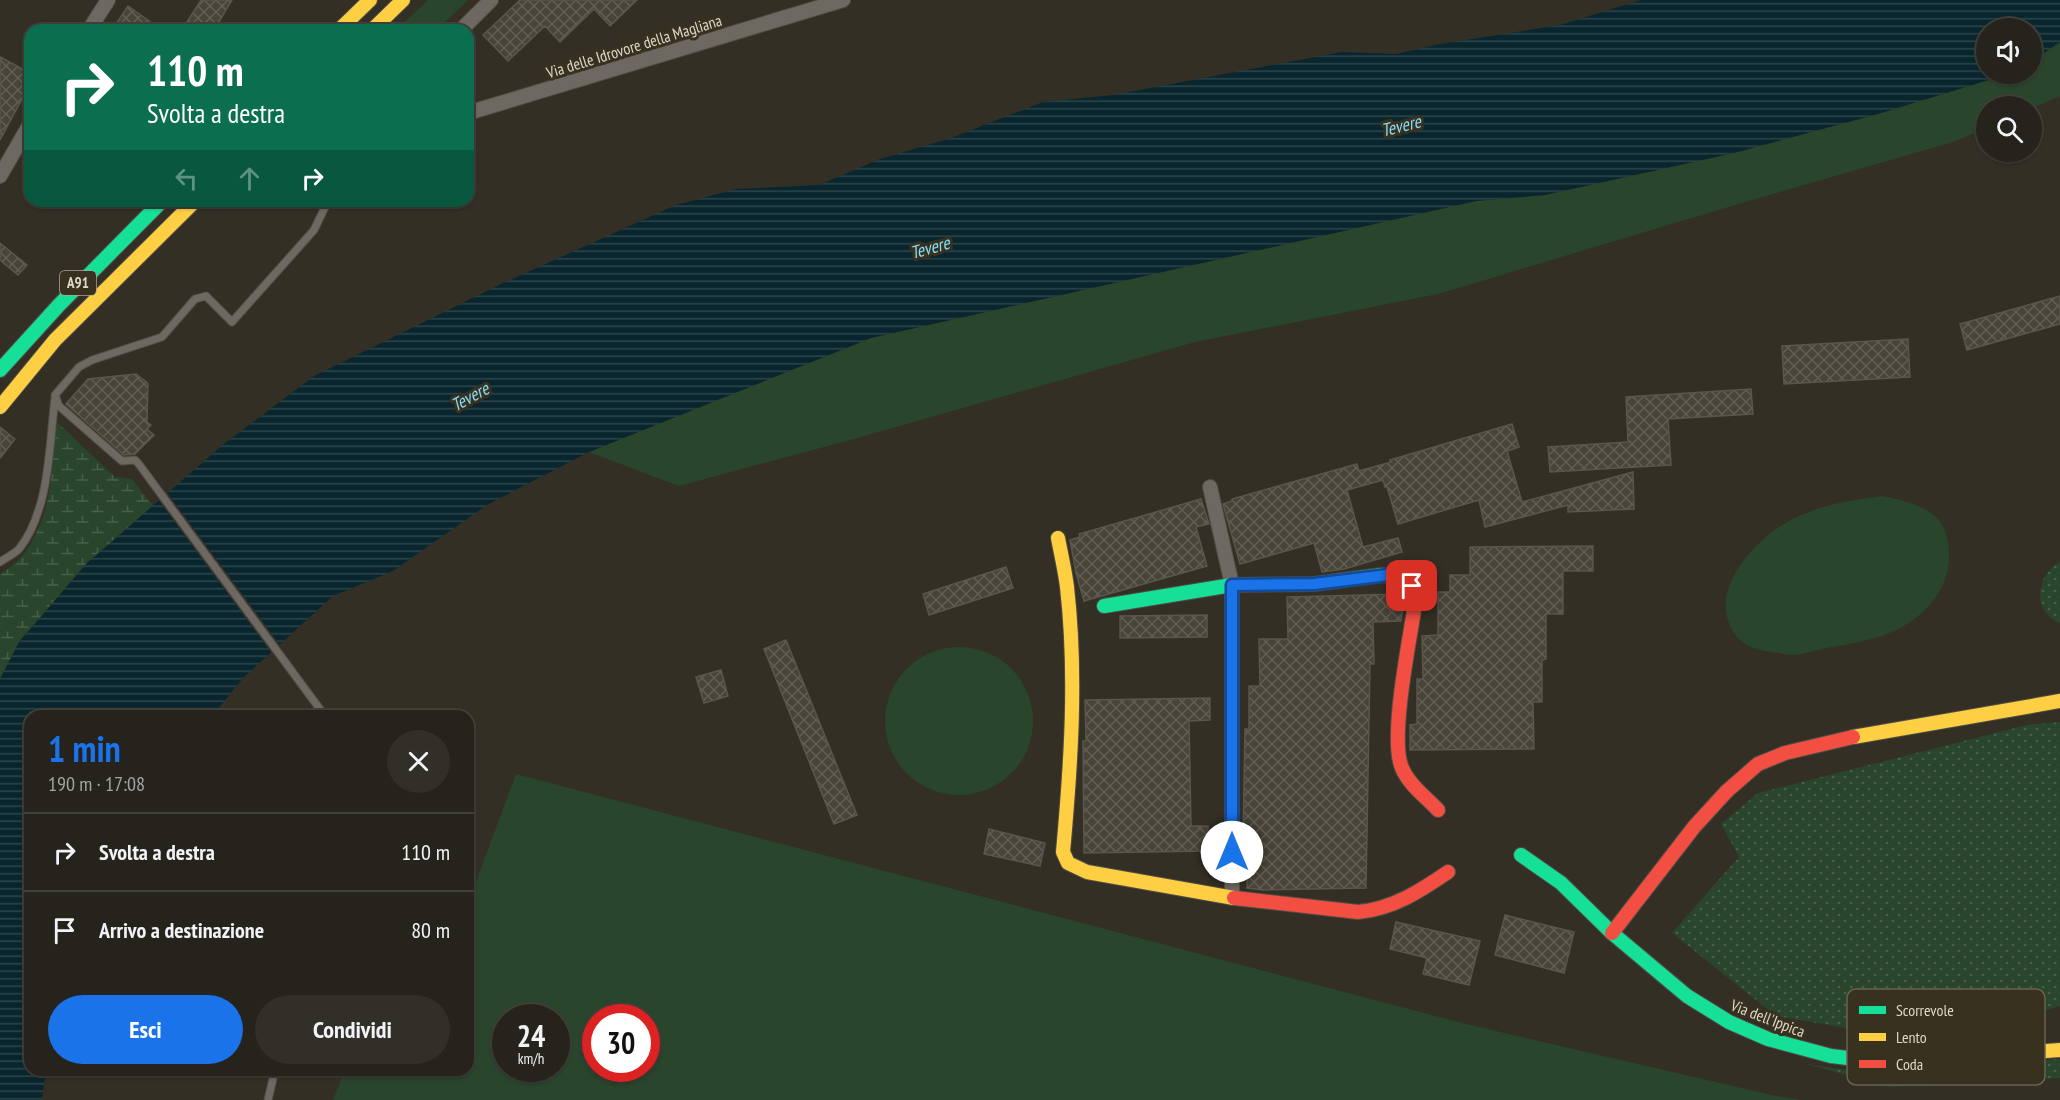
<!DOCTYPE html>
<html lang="it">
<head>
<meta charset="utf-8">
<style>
  body { margin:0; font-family:"PT Sans Narrow",sans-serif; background:#322f29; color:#f1f3f6; height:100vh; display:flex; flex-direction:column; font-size:22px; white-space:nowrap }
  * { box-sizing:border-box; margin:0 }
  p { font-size:20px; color:#a4a4a3 }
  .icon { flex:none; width:33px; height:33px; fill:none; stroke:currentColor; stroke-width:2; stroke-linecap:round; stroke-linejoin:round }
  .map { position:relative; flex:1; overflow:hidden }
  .details { position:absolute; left:24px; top:710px; width:450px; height:366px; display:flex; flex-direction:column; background:#26231c; border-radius:18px; box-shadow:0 2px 4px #0004,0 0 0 2px #42403b }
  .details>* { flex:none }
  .banner { position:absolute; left:24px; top:24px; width:450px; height:183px; border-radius:18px; box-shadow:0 2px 4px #0004,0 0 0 2px #42403b; background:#0b6e4f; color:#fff; overflow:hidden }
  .buttons { position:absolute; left:1976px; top:18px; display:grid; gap:12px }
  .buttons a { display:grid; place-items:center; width:66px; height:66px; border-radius:50%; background:#26231c; box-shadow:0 2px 4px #0004,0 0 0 2px #42403b; font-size:30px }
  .speed { position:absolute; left:492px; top:1004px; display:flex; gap:12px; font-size:30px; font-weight:700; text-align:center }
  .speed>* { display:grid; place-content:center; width:78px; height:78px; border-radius:50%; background:#26231c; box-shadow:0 2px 4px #0004,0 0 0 2px #42403b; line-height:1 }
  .speed small { font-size:15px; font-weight:400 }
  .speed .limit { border:9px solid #d22; background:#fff; color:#111 }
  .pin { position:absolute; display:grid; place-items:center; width:51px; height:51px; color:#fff; margin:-26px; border-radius:12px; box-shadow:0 3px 9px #0006 }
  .me { position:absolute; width:66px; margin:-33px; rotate:0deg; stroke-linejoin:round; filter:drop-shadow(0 0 4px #0008) }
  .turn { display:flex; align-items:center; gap:21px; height:126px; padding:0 24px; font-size:27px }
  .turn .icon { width:78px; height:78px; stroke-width:2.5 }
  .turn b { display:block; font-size:42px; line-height:51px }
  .lanes { display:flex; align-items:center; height:57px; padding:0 24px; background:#0003; justify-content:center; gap:30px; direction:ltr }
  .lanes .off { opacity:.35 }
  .round { display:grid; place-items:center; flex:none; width:63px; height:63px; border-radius:32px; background:#322f29 }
  .headline { display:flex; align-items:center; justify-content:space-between; height:102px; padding:0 24px }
  h1 { font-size:36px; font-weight:700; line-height:45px; color:#1a73e8 }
  .primary-button { display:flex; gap:12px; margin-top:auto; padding:12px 24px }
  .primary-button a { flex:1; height:69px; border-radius:36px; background:#1a73e8; color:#fff; font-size:24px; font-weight:700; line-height:69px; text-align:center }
  .primary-button a+a { background:#322f29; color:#f1f3f6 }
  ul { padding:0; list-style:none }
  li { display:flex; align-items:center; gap:18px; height:78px; padding:0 24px; border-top:2px solid #42403b }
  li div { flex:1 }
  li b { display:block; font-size:22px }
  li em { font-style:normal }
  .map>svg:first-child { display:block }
  .grass { fill:#29452c; fill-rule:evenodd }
  .wetland { fill:url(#wetland-marsh) }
  .park { fill:url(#park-dots) }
  .water { fill:url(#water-rules) }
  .pier { fill:#332f25 }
  .building { fill:url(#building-cross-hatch); stroke:#59564c; stroke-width:1.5 }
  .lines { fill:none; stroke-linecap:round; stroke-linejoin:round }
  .lane-casing { stroke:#514d44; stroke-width:9 }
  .street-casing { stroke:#514d44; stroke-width:16 }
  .fast-casing { stroke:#514d44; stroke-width:16 }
  .slow-casing { stroke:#514d44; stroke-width:16 }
  .jam-casing { stroke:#514d44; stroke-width:16 }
  .lane { stroke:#6e6862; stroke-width:7 }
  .street { stroke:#6e6862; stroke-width:14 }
  .fast { stroke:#16e098; stroke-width:14 }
  .slow { stroke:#ffcf43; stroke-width:14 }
  .jam { stroke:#f24e42; stroke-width:14 }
  .route-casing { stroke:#114b97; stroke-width:15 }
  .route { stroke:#1a73e8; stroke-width:10 }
  .labels { text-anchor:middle; stroke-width:6; stroke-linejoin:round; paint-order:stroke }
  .shield { fill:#39311f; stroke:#aca699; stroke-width:1.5 }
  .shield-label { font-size:15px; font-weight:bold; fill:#ddd8cd }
  .street-label { font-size:16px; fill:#ddd8cd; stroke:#39311f }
  .water-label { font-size:18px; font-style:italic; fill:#81ddfb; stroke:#39311f }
  .key { fill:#39311f; stroke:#6a6353; stroke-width:1.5 }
  .key-label { font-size:16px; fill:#ddd8cd }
</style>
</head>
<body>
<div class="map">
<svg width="2060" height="1100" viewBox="0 0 2060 1100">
  <defs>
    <pattern id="wetland-marsh" width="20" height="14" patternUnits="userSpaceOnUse" patternTransform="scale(1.5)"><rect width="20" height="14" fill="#29452c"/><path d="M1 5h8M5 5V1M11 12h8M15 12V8" fill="none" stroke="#485f49"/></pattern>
    <pattern id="park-dots" width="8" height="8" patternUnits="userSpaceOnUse" patternTransform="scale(1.5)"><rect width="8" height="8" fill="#29452c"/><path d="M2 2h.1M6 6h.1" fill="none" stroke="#485f49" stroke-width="1.8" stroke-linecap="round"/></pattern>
    <pattern id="water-rules" width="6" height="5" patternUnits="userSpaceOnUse" patternTransform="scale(1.5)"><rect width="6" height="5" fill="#09262e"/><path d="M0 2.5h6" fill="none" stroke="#2c454b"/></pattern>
    <pattern id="building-cross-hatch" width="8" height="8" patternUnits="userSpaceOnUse" patternTransform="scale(1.5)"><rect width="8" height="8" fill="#484437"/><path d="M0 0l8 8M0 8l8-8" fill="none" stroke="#625e53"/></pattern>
  </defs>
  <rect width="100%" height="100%" fill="#332f25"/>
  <path class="grass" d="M428 0H468L437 30H396Z
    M2060 42V96L2031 109V106H1986V128L1953 142 1735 205 1438 294 1195 342 861 437 679 486 589 452 871 338 1476 201 1545 195 1734 153 1878 114 2008 74H2031V62Z
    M1883 496C1901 500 1924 505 1937 518 1944 525 1946 533 1948 543 1955 579 1931 612 1900 628 1877 640 1851 644 1826 648 1816 650 1805 654 1795 655 1788 655 1779 653 1772 652 1755 650 1740 645 1731 628 1713 592 1745 553 1772 532 1806 507 1843 501 1883 496Z
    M885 721a74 74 0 1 1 148 0a74 74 0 1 1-148 0Z
    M516 774 1466 1024 1776 1096 1802 1100H333L345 1070H468V903ZM506 1017H556V1068H506ZM596 1017H646V1068H596Z"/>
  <path class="wetland" d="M58 423 115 477 132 479 153 506 87 563 19 642 0 679V574C33 556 47 515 51 479 53 460 51 441 58 423Z"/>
  <path class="park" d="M2060 562V623C2031 612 2036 574 2060 562Z
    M2060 722V1006L2023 1017 1874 1033 1776 1016 1672 933 1739 857 1721 824 1758 793 2027 725Z
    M2060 1059V1078L1889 1087 1807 1064 1889 1076 1992 1064Z"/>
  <path class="water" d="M1641 0H2060V42L2031 62V28H1986V74H2008L1878 114 1734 153 1545 195 1476 201 871 338 589 452 487 505 393 571 333 596 243 678 213 715 30 716V1070H46L42 1100H0V679L19 642 87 563 225 443 314 376 499 285 676 205 736 189 819 185 880 159 951 138 1043 102 1113 95 1341 52 1396 54 1440 44 1560 25Z"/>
  <path class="pier" d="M166 491 282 648 273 655 157 498Z"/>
  <path class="building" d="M201 0H232L214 30H182Z
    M520 0H637L610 26 594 9 560 42 545 26 508 61 483 35Z
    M128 6 162 30H112Z
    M0 57 30 73V84L0 140Z
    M0 243 27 265 18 275 0 260Z
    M2060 296V324L1967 350 1960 324Z
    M1908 339 1910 377 1784 384 1782 346Z
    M136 374 148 383 147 422 151 425 147 429 154 435 135 454 124 455 66 404 88 379Z
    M1751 389 1753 414 1668 419 1671 465 1550 472 1548 447 1628 442 1626 397Z
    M1512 424 1519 447 1507 451 1522 502 1633 472 1634 509 1568 512V505L1485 527 1479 500 1398 524 1387 487H1385L1383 480 1347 490 1363 547 1398 538 1402 552 1344 569 1322 572 1314 543 1240 564 1223 504 1232 501V499L1357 464 1359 471 1391 462 1390 460Z
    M0 427 15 439 0 458Z
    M1201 499 1209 524 1196 527 1207 566 1084 601 1076 573 1070 540 1080 537 1079 534Z
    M1593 546V571H1563V614H1546V659L1542 660V702H1533L1534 749 1410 750V725L1417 724V679H1423L1422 636 1438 635V592H1450V575H1470V547Z
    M1006 567 1013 588 929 615 923 594Z
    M1401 594 1403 607 1401 621 1373 622 1374 664H1370L1366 888 1263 890 1247 888V843H1243L1245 729H1249V686H1260L1259 639H1288L1287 597Z
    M1207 615V637L1120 638V616Z
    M786 640 857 815 834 824 764 649Z
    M721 670 728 696 704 703 696 677Z
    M1210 698V720L1189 721 1191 826H1208V851L1084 853 1083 741H1086L1085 700Z
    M989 829 1045 843 1040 866 984 854Z
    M1505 915 1574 932 1564 973 1495 955Z
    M1396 922 1480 941 1469 985 1423 974 1427 958 1390 949Z"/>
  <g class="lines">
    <g class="lane-casing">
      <path id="lane" d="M0 562C6 558 14 554 19 549 50 510 49 446 55 398
        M325 716 138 463 135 460 122 461 59 406 55 395 79 367 92 360 162 337 195 299 206 296 232 322 314 230 328 201
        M268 1100 275 1070"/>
    </g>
    <g class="street-casing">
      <path id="street" d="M89 30 108 0
        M461 30 491 0
        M468 113 843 0
        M0 176 30 124
        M1210 487 1232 585V898"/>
    </g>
    <g class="fast-casing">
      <path id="fast" d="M0 370 59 305 162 201
        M1104 606 1232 585 1314 584 1382 575 1401 576 1408 583
        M1521 855 1561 883 1612 933 1687 996 1729 1022 1768 1039 1831 1056 1882 1062 1919 1060"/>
    </g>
    <g class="slow-casing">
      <path id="slow" d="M339 30 370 0
        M372 30 403 0
        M0 407 55 340 195 201
        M1058 538C1061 554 1065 571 1067 587 1077 675 1071 764 1063 852L1068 863 1087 872 1234 898
        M1853 737 2060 701
        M1919 1060 2060 1050"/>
    </g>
    <g class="jam-casing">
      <path id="jam" d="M1408 583 1411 586 1415 604C1410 639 1389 739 1402 768 1409 785 1426 797 1438 810
        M1234 898 1358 912C1393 909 1420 891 1448 872
        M1612 933 1694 827 1727 791 1758 764 1785 753 1853 737"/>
    </g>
    <use href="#lane" class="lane"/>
    <use href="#street" class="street"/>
    <use href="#fast" class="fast"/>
    <use href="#slow" class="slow"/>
    <use href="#jam" class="jam"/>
  </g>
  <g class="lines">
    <g class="route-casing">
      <path id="route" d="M1232 852V585L1314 584 1396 574 1406 579 1412 586"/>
    </g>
    <use href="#route" class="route"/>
  </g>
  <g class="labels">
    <rect class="shield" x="60" y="271" width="36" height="24" rx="4.5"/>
    <g class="shield-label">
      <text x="78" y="288">A91</text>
    </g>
    <g class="street-label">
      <text transform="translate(634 46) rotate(-17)" y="6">Via delle Idrovore della Magliana</text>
      <text transform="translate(1768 1018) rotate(21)" y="6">Via dell'Ippica</text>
    </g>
    <g class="water-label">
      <text transform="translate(1401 126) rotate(-14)" y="6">Tevere</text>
      <text transform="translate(930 248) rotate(-16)" y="6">Tevere</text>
      <text transform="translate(470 397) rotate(-29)" y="6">Tevere</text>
    </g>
  </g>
  <rect x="1847" y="989" width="198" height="96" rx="9" class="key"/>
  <rect x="1859" y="1006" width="27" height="8" fill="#16e098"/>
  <rect x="1859" y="1033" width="27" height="8" fill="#ffcf43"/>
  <rect x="1859" y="1060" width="27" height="8" fill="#f24e42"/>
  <g class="key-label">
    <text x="1896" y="1016">Scorrevole</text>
    <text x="1896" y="1043">Lento</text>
    <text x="1896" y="1070">Coda</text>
  </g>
</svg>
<div class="buttons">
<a><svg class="icon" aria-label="sound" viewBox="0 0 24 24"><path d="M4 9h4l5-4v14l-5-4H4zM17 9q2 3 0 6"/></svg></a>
<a><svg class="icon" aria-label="search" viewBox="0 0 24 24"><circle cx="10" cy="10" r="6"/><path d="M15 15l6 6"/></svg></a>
</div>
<div class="speed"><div>24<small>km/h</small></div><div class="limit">30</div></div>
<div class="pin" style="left:1412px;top:586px;background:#d93025"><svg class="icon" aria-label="arrive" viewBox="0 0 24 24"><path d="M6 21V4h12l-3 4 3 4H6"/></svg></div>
<svg class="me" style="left:1232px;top:852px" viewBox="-20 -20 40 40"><circle r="19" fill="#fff"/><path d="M0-13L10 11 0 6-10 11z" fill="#1a73e8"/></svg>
<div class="banner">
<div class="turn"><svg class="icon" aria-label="right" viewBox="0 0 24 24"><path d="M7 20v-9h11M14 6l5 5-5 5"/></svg><div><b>110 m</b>Svolta a destra</div></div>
<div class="lanes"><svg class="icon off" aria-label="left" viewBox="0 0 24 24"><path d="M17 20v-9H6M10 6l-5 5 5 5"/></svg><svg class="icon off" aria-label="ahead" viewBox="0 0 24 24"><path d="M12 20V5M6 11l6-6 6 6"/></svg><svg class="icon" aria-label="right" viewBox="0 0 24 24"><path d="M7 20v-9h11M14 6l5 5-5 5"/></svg></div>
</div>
<section class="details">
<div class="headline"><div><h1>1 min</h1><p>190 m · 17:08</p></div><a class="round"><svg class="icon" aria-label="close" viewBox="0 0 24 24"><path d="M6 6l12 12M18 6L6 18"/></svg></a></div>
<ul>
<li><svg class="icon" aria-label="right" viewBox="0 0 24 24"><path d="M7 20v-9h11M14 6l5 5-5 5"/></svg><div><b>Svolta a destra</b></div><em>110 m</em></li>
<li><svg class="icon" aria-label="arrive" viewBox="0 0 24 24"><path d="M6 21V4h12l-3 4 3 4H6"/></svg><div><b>Arrivo a destinazione</b></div><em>80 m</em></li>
</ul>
<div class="primary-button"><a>Esci</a><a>Condividi</a></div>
</section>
</div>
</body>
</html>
